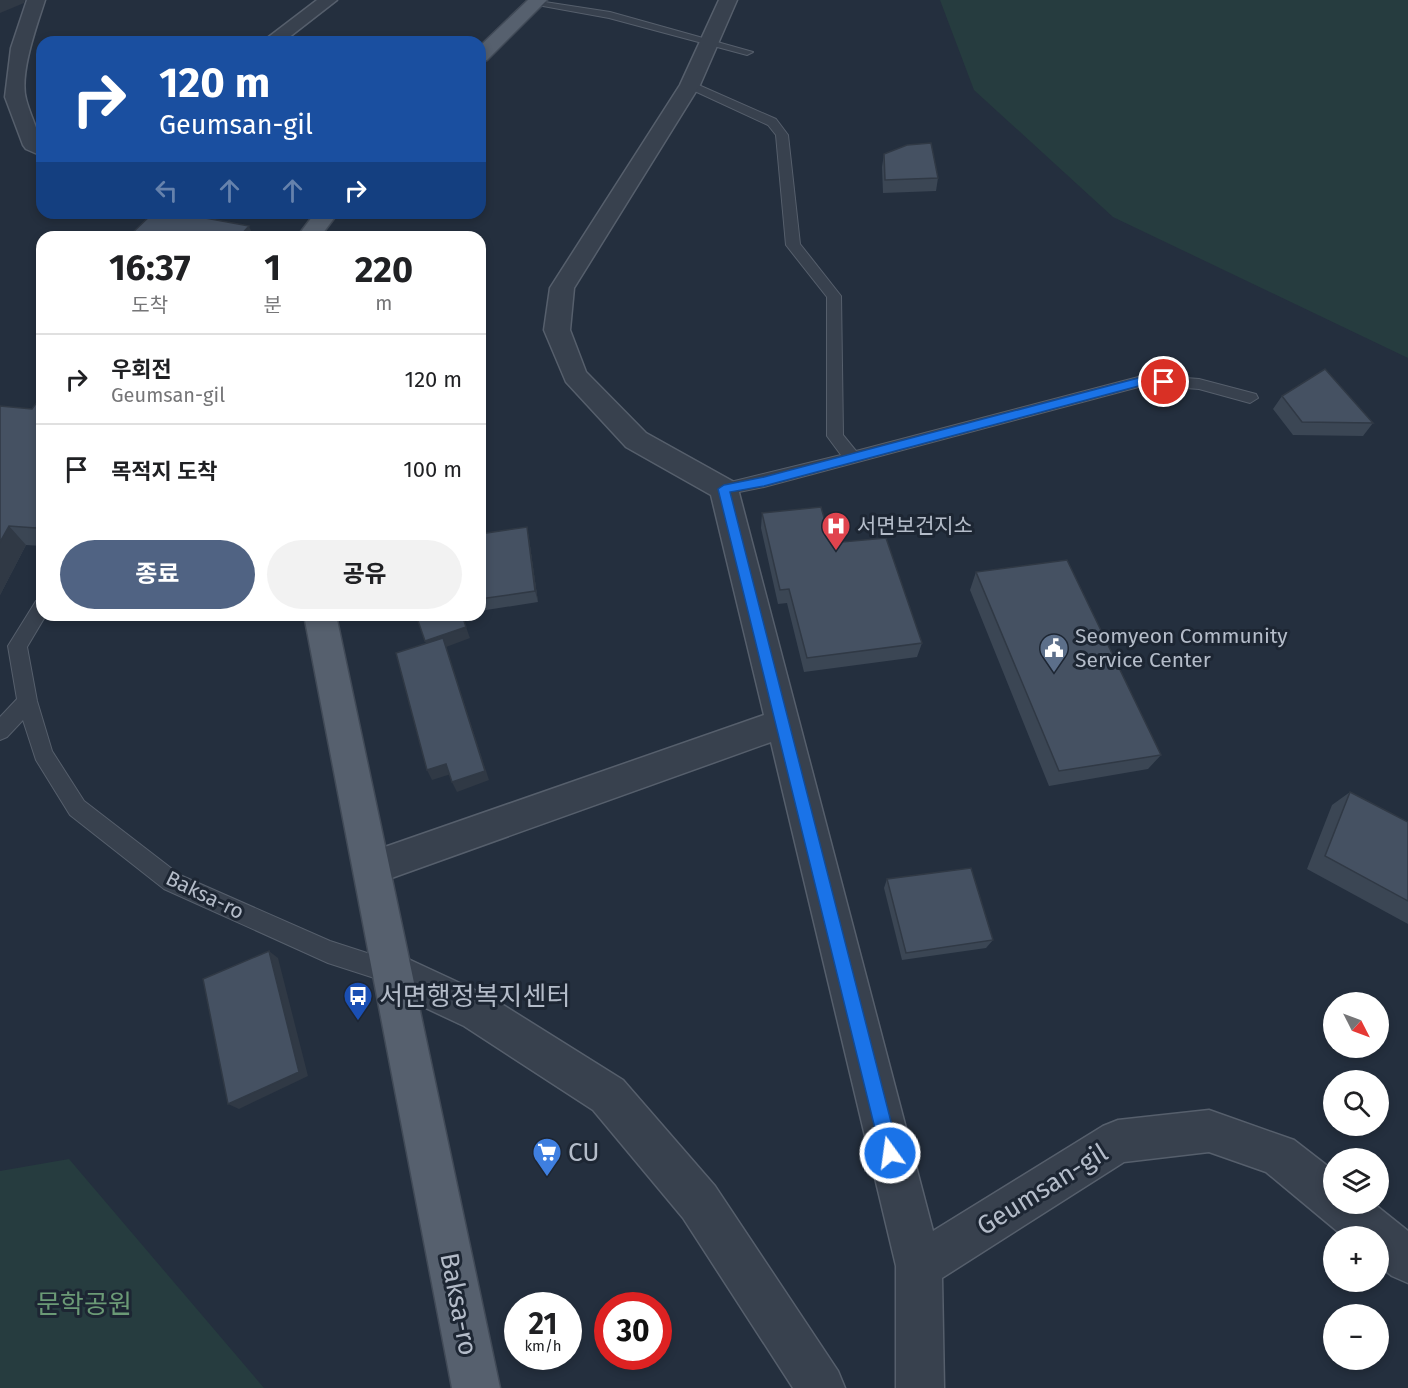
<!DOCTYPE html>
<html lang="ko">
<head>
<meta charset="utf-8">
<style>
  body { margin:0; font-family:"Fira Sans","Noto Sans KR",sans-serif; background:#f2f2f2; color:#202124; height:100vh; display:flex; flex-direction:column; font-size:22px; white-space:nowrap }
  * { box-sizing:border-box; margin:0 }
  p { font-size:20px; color:#757577 }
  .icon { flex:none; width:33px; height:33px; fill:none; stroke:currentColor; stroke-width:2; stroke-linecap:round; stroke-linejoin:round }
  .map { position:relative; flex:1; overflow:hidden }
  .panel { position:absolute; left:36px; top:231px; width:450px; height:390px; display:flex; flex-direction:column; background:#fff; border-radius:18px; box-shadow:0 3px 9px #0003 }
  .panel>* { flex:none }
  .hud { position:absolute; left:36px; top:36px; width:450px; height:183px; border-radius:18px; box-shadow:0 3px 9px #0003; background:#1a4fa0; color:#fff; overflow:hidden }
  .needle { width:39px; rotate:132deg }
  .fabs { position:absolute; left:1323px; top:992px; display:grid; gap:12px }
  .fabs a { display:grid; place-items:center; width:66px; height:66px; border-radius:50%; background:#fff; box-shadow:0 3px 9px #0003; font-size:30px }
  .speed { position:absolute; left:504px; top:1292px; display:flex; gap:12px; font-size:30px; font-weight:700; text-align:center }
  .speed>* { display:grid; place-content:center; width:78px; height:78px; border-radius:50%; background:#fff; box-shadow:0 3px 9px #0003; line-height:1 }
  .speed small { font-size:15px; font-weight:400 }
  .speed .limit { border:9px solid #d22; background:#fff; color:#111 }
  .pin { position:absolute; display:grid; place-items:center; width:51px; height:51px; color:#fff; margin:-26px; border:3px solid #fff; border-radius:50%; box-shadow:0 2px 6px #0007 }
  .me { position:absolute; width:66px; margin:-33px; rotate:346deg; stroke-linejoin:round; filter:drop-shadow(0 0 4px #0008) }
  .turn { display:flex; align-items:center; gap:21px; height:126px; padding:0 24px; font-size:27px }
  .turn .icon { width:78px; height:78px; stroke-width:2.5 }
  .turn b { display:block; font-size:42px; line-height:51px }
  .lanes { display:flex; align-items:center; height:57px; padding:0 24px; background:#0003; justify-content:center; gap:30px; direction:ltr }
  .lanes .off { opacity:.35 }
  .eta { display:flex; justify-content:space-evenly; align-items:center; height:102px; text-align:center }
  .eta b { font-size:36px; font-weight:700; line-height:42px }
  .cta { display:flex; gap:12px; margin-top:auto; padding:12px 24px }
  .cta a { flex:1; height:69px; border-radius:36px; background:#506383; color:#fff; font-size:24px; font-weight:700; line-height:69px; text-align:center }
  .cta a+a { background:#f2f2f2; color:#202124 }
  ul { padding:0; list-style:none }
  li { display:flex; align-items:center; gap:18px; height:90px; padding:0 24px; border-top:2px solid #e0e0e0 }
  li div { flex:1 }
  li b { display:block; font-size:22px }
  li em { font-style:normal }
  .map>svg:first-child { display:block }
  .green { fill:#263c3f }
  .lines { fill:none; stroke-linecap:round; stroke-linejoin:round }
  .service-casing { stroke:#565f6c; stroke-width:2 }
  .minor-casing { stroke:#565f6c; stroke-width:3 }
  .primary-casing { stroke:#414a57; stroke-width:3 }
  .service { fill:#38414e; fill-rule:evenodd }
  .minor { fill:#38414e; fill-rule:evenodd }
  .primary { fill:#56606e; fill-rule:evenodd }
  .wall { fill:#3b4654 }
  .shaded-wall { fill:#303945 }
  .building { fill:#455162; stroke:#303945; stroke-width:1.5 }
  .route { fill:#1a73e8; stroke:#114b97; stroke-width:1.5 }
  .labels { text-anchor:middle; stroke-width:6; stroke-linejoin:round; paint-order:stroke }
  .poi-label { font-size:21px; fill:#b4bcc9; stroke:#1d2633; text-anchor:start }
  .street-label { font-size:21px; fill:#b4bcc9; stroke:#1d2633 }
  .near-poi-label { font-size:26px; fill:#b4bcc9; stroke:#1d2633; text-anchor:start }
  .near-street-label { font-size:26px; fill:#b4bcc9; stroke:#1d2633 }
  .near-park-label { font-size:26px; fill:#6b9a76; stroke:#1d2633 }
</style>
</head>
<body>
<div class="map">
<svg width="1408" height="1388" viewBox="0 0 1408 1388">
  <rect width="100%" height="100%" fill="#242f3e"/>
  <path class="green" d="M940 0H1408V358L1113 217 974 90Z
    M69 1159 264 1388H0V1171Z"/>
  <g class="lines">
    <g class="service-casing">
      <path id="service" d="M532 0 610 12 753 52 747 55 609 18 532 4Z
        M686 83H694L776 119 788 135 800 244 841 296 843 435 856 451 1146 375 1199 379 1256 394 1258 398 1250 403 1199 389 1146 385 764 487 724 495 718 493 716 489 718 485 841 455 827 436V297L786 245 776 135 768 125 686 87Z
        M42 599V615H46L27 647 37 701 52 751 84 801 180 875 330 941 401 964 405 972 401 980 393 984 328 963 164 889 70 815 36 760 23 720 7 737 0 740V717L17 699 8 646 36 601Z"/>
    </g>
    <g class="minor-casing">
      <path id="minor" d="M27 0H45C37 25 19 74 26 99 31 119 42 135 42 156L26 149 23 145 5 97 11 48Z
        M317 0H337L283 42H262Z
        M719 0H737L700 85 574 288 570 330 586 372 646 433 734 482 738 489 933 1231 1103 1126 1118 1120 1209 1110 1294 1140 1334 1171V1203H1373L1408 1231V1283L1392 1276 1378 1265V1236H1343L1266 1172 1209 1152 1124 1162 942 1278 944 1388H896V1266L771 742 372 885 359 880 354 868 359 856 764 715 711 495 626 447 566 382 544 330 550 288 680 85Z
        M393 952 492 998 623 1080 715 1186 838 1371 845 1388H793L683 1218 593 1110 464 1026 379 986 373 972 379 958Z"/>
    </g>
    <g class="primary-casing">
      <path id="primary" d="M528 0H547L487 60 480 62V46Z
        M315 213H338L320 237H297Z
        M304 615H336L500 1388H452Z"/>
    </g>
    <use href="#service" class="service"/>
    <use href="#minor" class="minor"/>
    <use href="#primary" class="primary"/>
  </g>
  <path class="wall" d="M884 154 938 178 936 191 883 193 882 167Z
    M1282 396 1373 423 1363 436 1293 435 1273 409Z
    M42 403V546L26 545 0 595V406L32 409Z
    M762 513 831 543 922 643 917 657 804 672 787 603 778 604 761 528Z
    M527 527 529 539 538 602 480 611V569Z
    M976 572 1161 755 1148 769 1049 786 970 590Z
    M1350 792 1408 822V924L1307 869 1332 805Z
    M887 879 993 940 986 948 902 960 884 888Z"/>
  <path class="shaded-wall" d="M0 0H25L24 3 0 13Z
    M249 226 254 237H239Z
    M42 519V535L36 528Z
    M9 526 26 545 0 595V542Z
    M527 527 529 539 538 602 535 591Z
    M466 627 470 638 446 647 489 780 457 792 452 782 430 652 425 641Z
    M446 764 451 774 432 780 427 770Z
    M269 951 278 958 308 1076 239 1109 228 1104Z"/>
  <path class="building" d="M319 37 341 42H313Z
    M931 143 938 178 885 180 884 154 907 145Z
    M153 213H178L249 226 239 237H128Z
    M1325 369 1373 423 1302 422 1282 396Z
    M37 402 42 403V519L36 528 9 526 0 542V406L32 409Z
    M821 507 831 543 886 538 922 643 807 658 789 589 780 590 762 513Z
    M527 527 535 591 480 599V534Z
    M1067 560 1161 755 1059 771 976 572Z
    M416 615H462L466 627 425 641Z
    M443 638 485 771 452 782 446 764 427 770 396 653Z
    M1350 792 1408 822V901L1325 856Z
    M971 868 993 940 906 953 887 879Z
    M269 951 299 1072 228 1104 203 979Z"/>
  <path class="route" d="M1146 376 1164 378 1169 382 1164 385 1146 384 764 486 730 492 899 1153 896 1160 890 1162 884 1160 881 1153 718 489 724 485 764 477Z"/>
  <defs>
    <g id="hospital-pin" transform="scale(1.5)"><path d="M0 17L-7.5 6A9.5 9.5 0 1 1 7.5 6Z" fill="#e0444e" stroke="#1d2633"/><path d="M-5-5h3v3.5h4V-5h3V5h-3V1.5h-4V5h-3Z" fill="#fff"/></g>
    <g id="civic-pin" transform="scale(1.5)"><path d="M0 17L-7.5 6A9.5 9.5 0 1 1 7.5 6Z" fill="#5c6f8a" stroke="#1d2633"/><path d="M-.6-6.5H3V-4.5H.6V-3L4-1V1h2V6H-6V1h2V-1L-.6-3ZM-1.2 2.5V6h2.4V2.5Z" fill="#fff"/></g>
    <g id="bus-pin" transform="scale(1.5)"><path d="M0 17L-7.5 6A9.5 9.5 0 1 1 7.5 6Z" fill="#1a4fb4" stroke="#1d2633"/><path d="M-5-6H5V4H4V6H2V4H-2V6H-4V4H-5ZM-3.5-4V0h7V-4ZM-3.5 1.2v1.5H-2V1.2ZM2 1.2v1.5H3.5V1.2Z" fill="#fff"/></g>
    <g id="supermarket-pin" transform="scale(1.5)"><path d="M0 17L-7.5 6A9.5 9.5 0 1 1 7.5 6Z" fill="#3f7fe0" stroke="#1d2633"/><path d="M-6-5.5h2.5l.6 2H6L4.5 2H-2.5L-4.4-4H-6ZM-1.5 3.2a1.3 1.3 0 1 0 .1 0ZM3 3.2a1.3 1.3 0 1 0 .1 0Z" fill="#fff"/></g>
  </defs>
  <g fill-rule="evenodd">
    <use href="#hospital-pin" x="836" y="526"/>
    <use href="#civic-pin" x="1054" y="648"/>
    <use href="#bus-pin" x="358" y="996"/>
    <use href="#supermarket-pin" x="547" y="1152"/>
  </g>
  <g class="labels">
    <g class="poi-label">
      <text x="857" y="533">서면보건지소</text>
      <text x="1075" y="643">Seomyeon Community<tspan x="1075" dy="24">Service Center</tspan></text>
    </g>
    <g class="street-label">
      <text transform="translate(205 895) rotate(26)" y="7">Baksa-ro</text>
    </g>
    <g class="near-poi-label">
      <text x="379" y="1005">서면행정복지센터</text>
      <text x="568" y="1161">CU</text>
    </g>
    <g class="near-street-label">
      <text transform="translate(1042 1189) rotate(-32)" y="9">Geumsan-gil</text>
      <text transform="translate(459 1304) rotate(79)" y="9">Baksa-ro</text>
    </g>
    <g class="near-park-label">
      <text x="84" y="1313">문학공원</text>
    </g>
  </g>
</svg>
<div class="fabs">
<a><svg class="needle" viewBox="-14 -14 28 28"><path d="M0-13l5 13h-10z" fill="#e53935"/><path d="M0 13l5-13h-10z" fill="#757577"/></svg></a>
<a><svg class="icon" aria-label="search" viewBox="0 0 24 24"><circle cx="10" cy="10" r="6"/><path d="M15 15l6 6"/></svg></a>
<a><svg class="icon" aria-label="layers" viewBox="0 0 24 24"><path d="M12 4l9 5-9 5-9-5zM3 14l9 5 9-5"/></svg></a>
<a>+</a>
<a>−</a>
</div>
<div class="speed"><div>21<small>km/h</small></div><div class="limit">30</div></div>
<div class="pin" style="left:1164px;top:382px;background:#d93025"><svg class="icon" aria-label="arrive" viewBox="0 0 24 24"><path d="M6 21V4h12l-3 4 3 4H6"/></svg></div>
<svg class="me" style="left:890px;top:1153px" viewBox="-20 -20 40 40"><circle r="17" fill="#1a73e8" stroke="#fff" stroke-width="3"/><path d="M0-11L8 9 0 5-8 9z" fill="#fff"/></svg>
<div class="hud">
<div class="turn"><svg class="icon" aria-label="right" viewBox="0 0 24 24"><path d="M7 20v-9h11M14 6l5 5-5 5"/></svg><div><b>120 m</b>Geumsan-gil</div></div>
<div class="lanes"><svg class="icon off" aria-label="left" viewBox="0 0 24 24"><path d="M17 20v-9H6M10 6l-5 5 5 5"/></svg><svg class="icon off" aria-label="ahead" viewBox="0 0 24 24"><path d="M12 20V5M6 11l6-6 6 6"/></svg><svg class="icon off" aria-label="ahead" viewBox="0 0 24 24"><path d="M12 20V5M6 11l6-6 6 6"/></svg><svg class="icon" aria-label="right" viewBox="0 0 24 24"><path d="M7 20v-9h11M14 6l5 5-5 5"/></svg></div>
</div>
<section class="panel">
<div class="eta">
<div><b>16:37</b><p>도착</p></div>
<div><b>1</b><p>분</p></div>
<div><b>220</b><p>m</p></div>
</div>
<ul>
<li><svg class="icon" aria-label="right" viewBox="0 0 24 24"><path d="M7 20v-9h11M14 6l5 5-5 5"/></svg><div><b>우회전</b><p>Geumsan-gil</p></div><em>120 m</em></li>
<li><svg class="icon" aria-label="arrive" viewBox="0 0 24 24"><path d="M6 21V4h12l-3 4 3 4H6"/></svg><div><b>목적지 도착</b></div><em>100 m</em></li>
</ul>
<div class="cta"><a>종료</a><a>공유</a></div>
</section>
</div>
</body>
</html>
